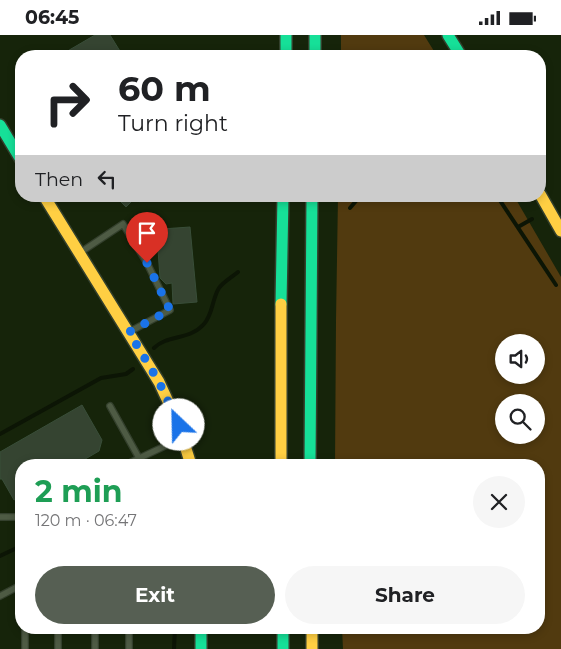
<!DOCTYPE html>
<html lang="en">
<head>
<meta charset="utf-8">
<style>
  body { margin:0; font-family:Montserrat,sans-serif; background:#f6f6f6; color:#202124; height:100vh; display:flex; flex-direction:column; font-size:19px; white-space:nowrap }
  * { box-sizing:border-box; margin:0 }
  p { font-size:16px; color:#757577 }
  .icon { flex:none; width:28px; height:28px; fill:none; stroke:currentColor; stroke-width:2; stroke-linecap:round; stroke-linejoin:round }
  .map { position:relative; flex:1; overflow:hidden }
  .details { position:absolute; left:15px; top:424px; width:530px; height:175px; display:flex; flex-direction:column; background:#fff; border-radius:20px; box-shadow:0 2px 8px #0003 }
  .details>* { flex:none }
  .top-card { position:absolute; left:15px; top:15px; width:531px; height:152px; border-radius:20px; box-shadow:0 2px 8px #0003; background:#fff; color:#202124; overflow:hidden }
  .fabs { position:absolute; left:495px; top:299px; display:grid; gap:10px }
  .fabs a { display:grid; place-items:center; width:50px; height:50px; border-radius:50%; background:#fff; box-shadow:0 2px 8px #0003; font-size:25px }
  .pin { position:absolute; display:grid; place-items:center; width:42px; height:42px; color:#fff; margin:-51px -21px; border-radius:50% 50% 50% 0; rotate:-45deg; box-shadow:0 0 5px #0007 }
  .pin .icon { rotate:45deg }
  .me { position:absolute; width:55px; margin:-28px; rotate:336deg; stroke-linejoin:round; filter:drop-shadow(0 0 4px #0008) }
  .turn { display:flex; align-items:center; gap:18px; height:105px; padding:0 20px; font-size:22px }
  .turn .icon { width:65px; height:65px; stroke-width:2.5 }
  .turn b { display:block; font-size:35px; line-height:42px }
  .then { display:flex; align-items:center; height:48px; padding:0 20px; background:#0003; gap:10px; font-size:19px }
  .round { display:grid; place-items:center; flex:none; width:52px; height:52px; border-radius:26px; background:#f6f6f6 }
  .headline { display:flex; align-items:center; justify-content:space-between; height:85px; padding:0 20px }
  h1 { font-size:30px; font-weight:700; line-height:38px; color:#1e9e55 }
  .button { display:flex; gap:10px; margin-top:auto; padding:10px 20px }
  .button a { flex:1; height:58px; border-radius:30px; background:#565f53; color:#fff; font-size:20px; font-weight:700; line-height:58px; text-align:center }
  .button a+a { background:#f6f6f6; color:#202124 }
  .status { display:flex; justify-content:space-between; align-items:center; height:35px; padding:0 25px; background:#fff; direction:ltr }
  .status svg { height:14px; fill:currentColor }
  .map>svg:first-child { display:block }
  .green { fill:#513a0f; fill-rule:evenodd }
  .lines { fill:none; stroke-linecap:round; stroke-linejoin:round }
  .stream { stroke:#0c1505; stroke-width:4 }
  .building { fill:#354431; stroke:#394e39 }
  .lane-casing { stroke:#34402d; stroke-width:8 }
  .fast-casing { stroke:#34402d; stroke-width:14 }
  .slow-casing { stroke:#34402d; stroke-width:14 }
  .lane { stroke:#4e5b44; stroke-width:5.5 }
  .fast { stroke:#16e098; stroke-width:11 }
  .slow { stroke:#ffcf43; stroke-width:11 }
  .route { stroke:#1a73e8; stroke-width:9; stroke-dasharray:0 16.2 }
</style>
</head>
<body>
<div class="status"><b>06:45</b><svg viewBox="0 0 49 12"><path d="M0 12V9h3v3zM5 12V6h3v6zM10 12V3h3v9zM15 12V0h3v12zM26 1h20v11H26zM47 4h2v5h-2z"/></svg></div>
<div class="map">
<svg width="561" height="614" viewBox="0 0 561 614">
  <rect width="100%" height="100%" fill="#16240a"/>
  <path class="green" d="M341 0H424L437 21H341Z
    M338 161H514L561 242V614H343L342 593 539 592V430H335L336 286ZM504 308H536V340H504ZM504 368H536V400H504Z"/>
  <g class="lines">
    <path class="stream" d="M497 161 556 250
      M350 173 356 166 357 161
      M518 192 532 184
      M154 313C168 299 189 306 204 289 213 279 212 264 219 253 223 247 232 242 238 237
      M0 399 101 343 126 339 133 334
      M0 521 21 511
      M174 614 175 592"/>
  </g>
  <path class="building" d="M95 0H110L123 21H59Z
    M115 161H146L140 167 135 163 126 172Z
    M190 192 197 267 173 269 172 248 166 249 160 243 157 200 162 194Z
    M82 370 102 405 99 416 75 430H21V461L14 465 2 444H0V417Z"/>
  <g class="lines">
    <g class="lane-casing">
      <path id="lane" d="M81 217 123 189 147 228 170 275 129 297
        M110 371 139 423
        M125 430 165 411 183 405
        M0 482H21
        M0 561 21 550
        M25 592V614
        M95 592V614
        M129 592V614
        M58 614V592"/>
    </g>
    <g class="fast-casing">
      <path id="fast" d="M286 0V21
        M315 0V21
        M448 0 461 21
        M0 90 21 125
        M281 269 283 161
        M310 430 312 161
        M201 592V614
        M283 592V614"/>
    </g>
    <g class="slow-casing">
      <path id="slow" d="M540 159 561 196
        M44 161 159 347 178 388 191 430
        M281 430V269
        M312 592V614"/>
    </g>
    <use href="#lane" class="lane"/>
    <use href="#fast" class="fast"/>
    <use href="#slow" class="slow"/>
  </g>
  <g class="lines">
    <path class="route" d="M147 228 170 275 129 297 159 347 179 390"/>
  </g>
</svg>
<div class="fabs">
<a><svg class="icon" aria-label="sound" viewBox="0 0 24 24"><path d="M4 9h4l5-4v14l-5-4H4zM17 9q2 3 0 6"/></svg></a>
<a><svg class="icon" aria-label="search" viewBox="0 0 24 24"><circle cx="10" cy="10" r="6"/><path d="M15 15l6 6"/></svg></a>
</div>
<div class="pin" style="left:147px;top:228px;background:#d93025"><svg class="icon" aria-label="arrive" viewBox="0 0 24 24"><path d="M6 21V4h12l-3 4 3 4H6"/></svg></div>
<svg class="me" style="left:179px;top:390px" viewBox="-20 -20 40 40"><circle r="19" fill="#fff"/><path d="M0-13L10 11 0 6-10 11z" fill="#1a73e8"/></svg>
<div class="top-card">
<div class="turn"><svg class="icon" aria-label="right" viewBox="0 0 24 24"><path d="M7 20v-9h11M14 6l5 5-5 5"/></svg><div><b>60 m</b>Turn right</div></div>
<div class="then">Then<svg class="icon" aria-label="left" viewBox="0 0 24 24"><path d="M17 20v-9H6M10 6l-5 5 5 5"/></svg></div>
</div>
<section class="details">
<div class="headline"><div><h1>2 min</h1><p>120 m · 06:47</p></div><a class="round"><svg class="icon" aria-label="close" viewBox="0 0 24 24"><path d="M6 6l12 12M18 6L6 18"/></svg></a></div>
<div class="button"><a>Exit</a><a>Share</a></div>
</section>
</div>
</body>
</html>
